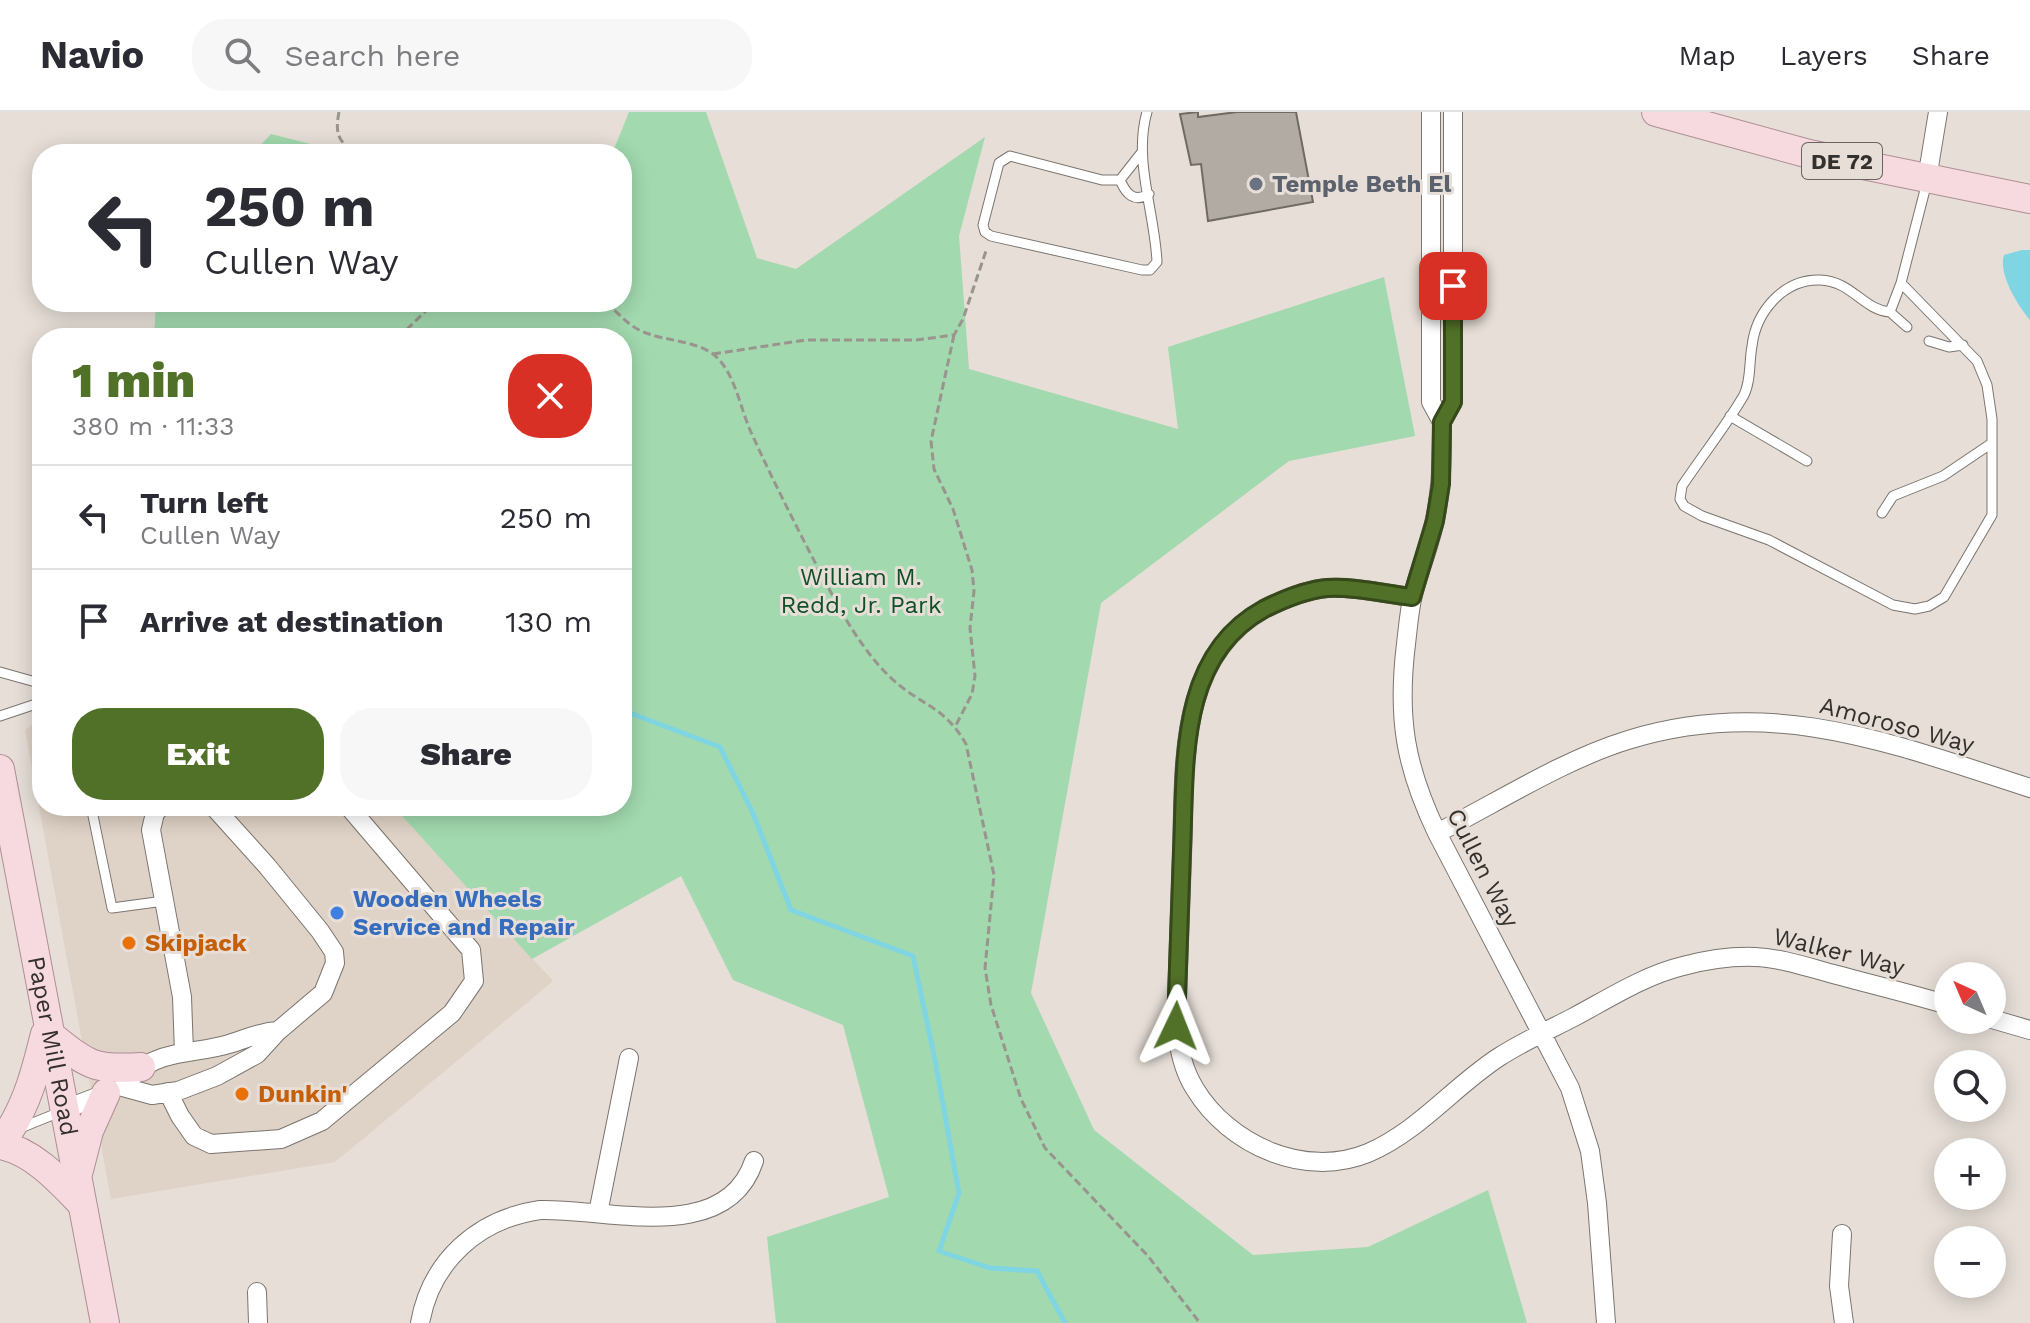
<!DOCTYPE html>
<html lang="en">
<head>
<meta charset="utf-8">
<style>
  body { margin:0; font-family:"Work Sans",sans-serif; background:#f7f7f7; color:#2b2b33; height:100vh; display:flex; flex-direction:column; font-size:30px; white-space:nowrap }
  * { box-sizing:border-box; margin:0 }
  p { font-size:26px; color:#7c7c81 }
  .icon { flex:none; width:44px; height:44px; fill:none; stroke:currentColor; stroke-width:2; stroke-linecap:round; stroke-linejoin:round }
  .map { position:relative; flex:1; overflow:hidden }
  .details { position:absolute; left:32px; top:216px; width:600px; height:488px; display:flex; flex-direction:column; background:#fff; border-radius:32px; box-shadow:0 4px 20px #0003 }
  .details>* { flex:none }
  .hud { position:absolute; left:32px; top:32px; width:600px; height:168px; border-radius:32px; box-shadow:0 4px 20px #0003; background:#fff; color:#2b2b33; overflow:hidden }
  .needle { width:52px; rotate:316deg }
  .buttons { position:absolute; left:1934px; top:850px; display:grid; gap:16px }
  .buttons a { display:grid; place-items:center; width:72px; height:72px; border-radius:50%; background:#fff; box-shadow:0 4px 20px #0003; font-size:40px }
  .pin { position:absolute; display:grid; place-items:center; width:68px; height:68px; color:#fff; margin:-34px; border-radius:16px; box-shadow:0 4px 12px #0006 }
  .me { position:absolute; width:88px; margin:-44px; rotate:2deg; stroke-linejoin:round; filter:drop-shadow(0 0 6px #0008) }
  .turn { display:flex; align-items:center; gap:28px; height:168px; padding:0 40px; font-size:36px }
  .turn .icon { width:104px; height:104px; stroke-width:2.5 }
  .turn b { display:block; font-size:56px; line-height:68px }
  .round { display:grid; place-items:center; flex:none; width:84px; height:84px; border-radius:32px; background:#f7f7f7 }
  .overview { display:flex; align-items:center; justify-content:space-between; height:136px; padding:0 40px }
  h1 { font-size:48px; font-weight:800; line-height:60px; color:#517128 }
  .button { display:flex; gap:16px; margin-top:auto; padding:16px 40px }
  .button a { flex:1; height:92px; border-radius:32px; background:#517128; color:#fff; font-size:32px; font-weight:800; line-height:92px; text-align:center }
  .button a+a { background:#f7f7f7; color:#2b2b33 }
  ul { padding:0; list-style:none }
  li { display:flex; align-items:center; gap:24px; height:104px; padding:0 40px; border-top:2px solid #e1e1e2 }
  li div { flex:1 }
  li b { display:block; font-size:30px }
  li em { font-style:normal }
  header { display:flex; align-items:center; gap:48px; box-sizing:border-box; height:112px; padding:0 40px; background:#fff; border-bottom:2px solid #e1e1e2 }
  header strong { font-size:38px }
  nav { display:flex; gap:44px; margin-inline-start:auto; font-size:28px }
  .search { width:560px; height:72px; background:#f7f7f7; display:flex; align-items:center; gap:20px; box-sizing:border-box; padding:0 28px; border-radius:32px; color:#7c7c81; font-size:30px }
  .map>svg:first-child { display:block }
  .built { fill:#dfd2c6 }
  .green { fill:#a2d9ae }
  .water { fill:#7fd5e2 }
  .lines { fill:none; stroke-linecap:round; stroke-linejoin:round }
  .stream { stroke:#7fd5e2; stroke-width:5 }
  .building { fill:#b1aba4; stroke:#706a64; stroke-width:2 }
  .service-casing { stroke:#7b746e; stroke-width:11 }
  .minor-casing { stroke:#7b746e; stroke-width:20 }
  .primary-casing { stroke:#ae8e94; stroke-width:30 }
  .path { stroke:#99948e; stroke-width:3; stroke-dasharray:8 4; stroke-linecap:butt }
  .service { stroke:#fff; stroke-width:9 }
  .minor { stroke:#fff; stroke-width:18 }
  .primary { stroke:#f7d9e0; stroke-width:28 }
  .route-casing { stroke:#35491a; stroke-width:20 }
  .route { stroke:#517128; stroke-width:14 }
  .worship-dot { fill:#6b7280; stroke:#e6ded7; stroke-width:3 }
  .shop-dot { fill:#3f7fe0; stroke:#e6ded7; stroke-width:3 }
  .food-dot { fill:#e8710a; stroke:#e6ded7; stroke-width:3 }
  .labels { text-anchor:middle; stroke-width:6; stroke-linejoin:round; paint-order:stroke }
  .shield { fill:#e6ded7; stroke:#696460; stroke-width:2 }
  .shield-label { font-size:22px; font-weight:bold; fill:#33302d }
  .worship-label { font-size:24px; font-weight:bold; fill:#5b616d; stroke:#e6ded7; text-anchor:start }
  .park-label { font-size:24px; fill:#105028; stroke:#e6ded7 }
  .street-label { font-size:24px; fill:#33302d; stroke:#e6ded7 }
  .shop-label { font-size:24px; font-weight:bold; fill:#366cbe; stroke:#e6ded7; text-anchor:start }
  .food-label { font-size:24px; font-weight:bold; fill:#c56008; stroke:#e6ded7; text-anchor:start }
</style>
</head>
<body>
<header>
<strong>Navio</strong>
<div class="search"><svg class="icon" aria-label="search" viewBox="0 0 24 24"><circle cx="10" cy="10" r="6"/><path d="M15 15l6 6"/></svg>Search here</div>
<nav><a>Map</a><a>Layers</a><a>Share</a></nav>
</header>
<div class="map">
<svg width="2030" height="1211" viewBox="0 0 2030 1211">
  <rect width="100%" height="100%" fill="#e6ded7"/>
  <path class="built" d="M42 605V694H393L553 869 335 1050 111 1087 25 618Z"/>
  <path class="green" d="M629 0H706L757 146 796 157 985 25 959 124 969 257 1178 317 1168 235 1384 165 1415 324 1289 349 1101 491 1031 881 1094 1018 1253 1143 1368 1135 1488 1078 1527 1211H776L767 1125 889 1085 843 913 733 868 681 764 532 847 393 694H622V226H154L156 190H622V42H612Z
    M271 22 350 42H252Z"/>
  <path class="water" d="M2022 138H2030V208C2018 194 1998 162 2004 143Z"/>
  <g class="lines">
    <path class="stream" d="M622 598 720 635 752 699 791 798 913 844 935 948 959 1081 939 1139 990 1156 1037 1159 1065 1211"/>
  </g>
  <path class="building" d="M1198 0V5L1237 0H1296L1313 90 1208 109 1201 52 1191 53 1180 2Z"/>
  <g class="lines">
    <g class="service-casing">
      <path id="service" d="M1142 40 1120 68H1102L1010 44 999 51 983 113 985 120 991 124 1142 158H1150L1157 150C1155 101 1133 48 1147 0
        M1120 68C1126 82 1134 91 1149 82
        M1901 171 1977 249 1987 273 1992 307V403L1944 485 1929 494 1915 497 1893 493 1769 428 1702 404 1684 394 1680 387 1682 374C1702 344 1726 314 1744 283 1751 269 1749 250 1752 234 1756 200 1783 167 1820 168 1852 169 1863 198 1890 200L1901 171 1927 70
        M1890 200 1907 215
        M1929 229 1949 235 1963 233
        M1730 304 1807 349
        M1882 401 1893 384 1943 364 1992 331
        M0 560 32 569 42 567
        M0 604 42 590
        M91 694 112 796 164 789
        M18 1017 60 1000"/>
    </g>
    <g class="minor-casing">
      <path id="minor" d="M1431 0V290L1442 310 1453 290V0
        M1927 67 1938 0
        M1442 310C1442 343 1442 375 1435 407 1430 433 1419 458 1413 483 1409 499 1408 516 1406 532 1397 606 1405 654 1437 721L1570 976 1590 1039 1597 1091 1606 1211
        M1412 485C1386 482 1353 474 1327 476 1305 478 1284 487 1264 497 1176 546 1185 657 1182 744 1180 801 1178 857 1176 914 1179 937 1183 958 1195 977 1229 1033 1305 1067 1368 1041 1419 1019 1453 975 1499 945 1522 930 1549 918 1574 905 1608 887 1645 863 1683 854 1706 848 1730 844 1755 845 1782 846 1810 856 1837 863 1874 873 1911 882 1948 893
        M162 694 155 701 151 718 182 885 184 940
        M1437 721C1498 690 1563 648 1628 628 1773 583 1893 632 2030 676
        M1992 907 2030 918
        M134 963C159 937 197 942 229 932 246 927 259 920 278 919
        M123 975 152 983 178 979 217 964 257 942 278 919 323 881 335 851 334 840 320 819 267 754 213 694
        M168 980 180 1004 194 1024 211 1032 281 1027 322 1009 452 901 474 869 471 838 348 694
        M63 998 110 980
        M598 1101 629 946
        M1842 1122 1839 1174 1844 1211
        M257 1180 258 1211
        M420 1211C431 1149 478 1107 540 1098 606 1096 726 1134 754 1049"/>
    </g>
    <g class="primary-casing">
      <g id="primary">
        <path d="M1656 0 1809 42 2030 87"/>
        <path id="s1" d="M0 657 105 1211"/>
        <path d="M49 922C88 953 92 958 141 955"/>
        <path d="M8 1021C28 990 36 958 45 922"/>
        <path d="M0 1033C32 1039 58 1067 80 1090"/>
        <path d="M79 1058 89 1019 106 981"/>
      </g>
    </g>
    <path class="path" d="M339 0C334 25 340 34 364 42
      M606 190C619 202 631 217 649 222 669 229 695 229 713 242 734 258 740 295 750 318 774 371 801 424 828 475 845 507 864 540 890 565 920 594 943 592 966 632L994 763 985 856 991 893 1021 987 1045 1036 1148 1144 1200 1211
      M954 223 931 329 934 357 953 397 972 458 974 479 970 516 975 564 972 582 956 613
      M398 226 435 190
      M713 242 806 228H916L954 223 963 207 987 136"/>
    <use href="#service" class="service"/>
    <use href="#minor" class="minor"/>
    <use href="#primary" class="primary"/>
  </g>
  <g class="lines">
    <g class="route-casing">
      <path id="route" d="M1176 914C1178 855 1180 797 1182 738 1186 653 1177 544 1264 497 1284 487 1305 478 1327 476 1354 474 1385 482 1412 485L1435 409 1441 372 1442 310 1453 290V174"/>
    </g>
    <use href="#route" class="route"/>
  </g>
  <circle class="worship-dot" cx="1256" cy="72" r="8"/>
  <circle class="shop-dot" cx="337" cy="801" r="8"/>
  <g class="food-dot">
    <circle cx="129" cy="831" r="8"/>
    <circle cx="242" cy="982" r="8"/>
  </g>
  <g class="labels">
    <rect class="shield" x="1802" y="31" width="80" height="36" rx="6"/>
    <g class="shield-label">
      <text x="1842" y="57">DE 72</text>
    </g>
    <g class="worship-label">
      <text x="1272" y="80">Temple Beth El</text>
    </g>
    <g class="park-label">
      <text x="861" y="473">William M.<tspan x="861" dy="28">Redd, Jr. Park</tspan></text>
    </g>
    <g class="street-label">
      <text transform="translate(1897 613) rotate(15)" y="8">Amoroso Way</text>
      <text transform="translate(1483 756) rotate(63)" y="8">Cullen Way</text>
      <text transform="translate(1839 840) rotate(14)" y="8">Walker Way</text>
      <text dy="8" stroke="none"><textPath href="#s1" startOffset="282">Paper Mill Road</textPath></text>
    </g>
    <g class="shop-label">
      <text x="353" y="795">Wooden Wheels<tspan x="353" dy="28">Service and Repair</tspan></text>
    </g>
    <g class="food-label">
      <text x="145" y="839">Skipjack</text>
      <text x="258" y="990">Dunkin'</text>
    </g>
  </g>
</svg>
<div class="buttons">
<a><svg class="needle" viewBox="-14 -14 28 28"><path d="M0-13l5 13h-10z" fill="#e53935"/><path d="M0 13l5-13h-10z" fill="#7c7c81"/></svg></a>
<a><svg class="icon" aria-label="search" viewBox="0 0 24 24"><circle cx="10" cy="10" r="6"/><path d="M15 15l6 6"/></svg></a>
<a>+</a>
<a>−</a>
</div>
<div class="pin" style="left:1453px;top:174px;background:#d93025"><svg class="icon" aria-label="arrive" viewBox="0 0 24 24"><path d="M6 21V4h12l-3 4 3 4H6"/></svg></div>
<svg class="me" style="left:1176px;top:914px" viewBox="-20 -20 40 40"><path d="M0-17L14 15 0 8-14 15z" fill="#517128" stroke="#fff" stroke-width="4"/></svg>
<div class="hud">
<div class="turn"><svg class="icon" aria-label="left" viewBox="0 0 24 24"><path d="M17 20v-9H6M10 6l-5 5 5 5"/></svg><div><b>250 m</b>Cullen Way</div></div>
</div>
<section class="details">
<div class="overview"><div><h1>1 min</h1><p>380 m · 11:33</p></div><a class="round" style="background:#d93025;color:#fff"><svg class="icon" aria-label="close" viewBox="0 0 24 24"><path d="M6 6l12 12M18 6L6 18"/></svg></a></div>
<ul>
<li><svg class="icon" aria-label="left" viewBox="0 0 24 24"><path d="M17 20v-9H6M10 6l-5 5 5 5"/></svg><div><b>Turn left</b><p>Cullen Way</p></div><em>250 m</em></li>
<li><svg class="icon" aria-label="arrive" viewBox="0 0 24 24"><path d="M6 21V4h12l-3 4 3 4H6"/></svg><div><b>Arrive at destination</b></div><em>130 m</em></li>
</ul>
<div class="button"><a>Exit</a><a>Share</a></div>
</section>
</div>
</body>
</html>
